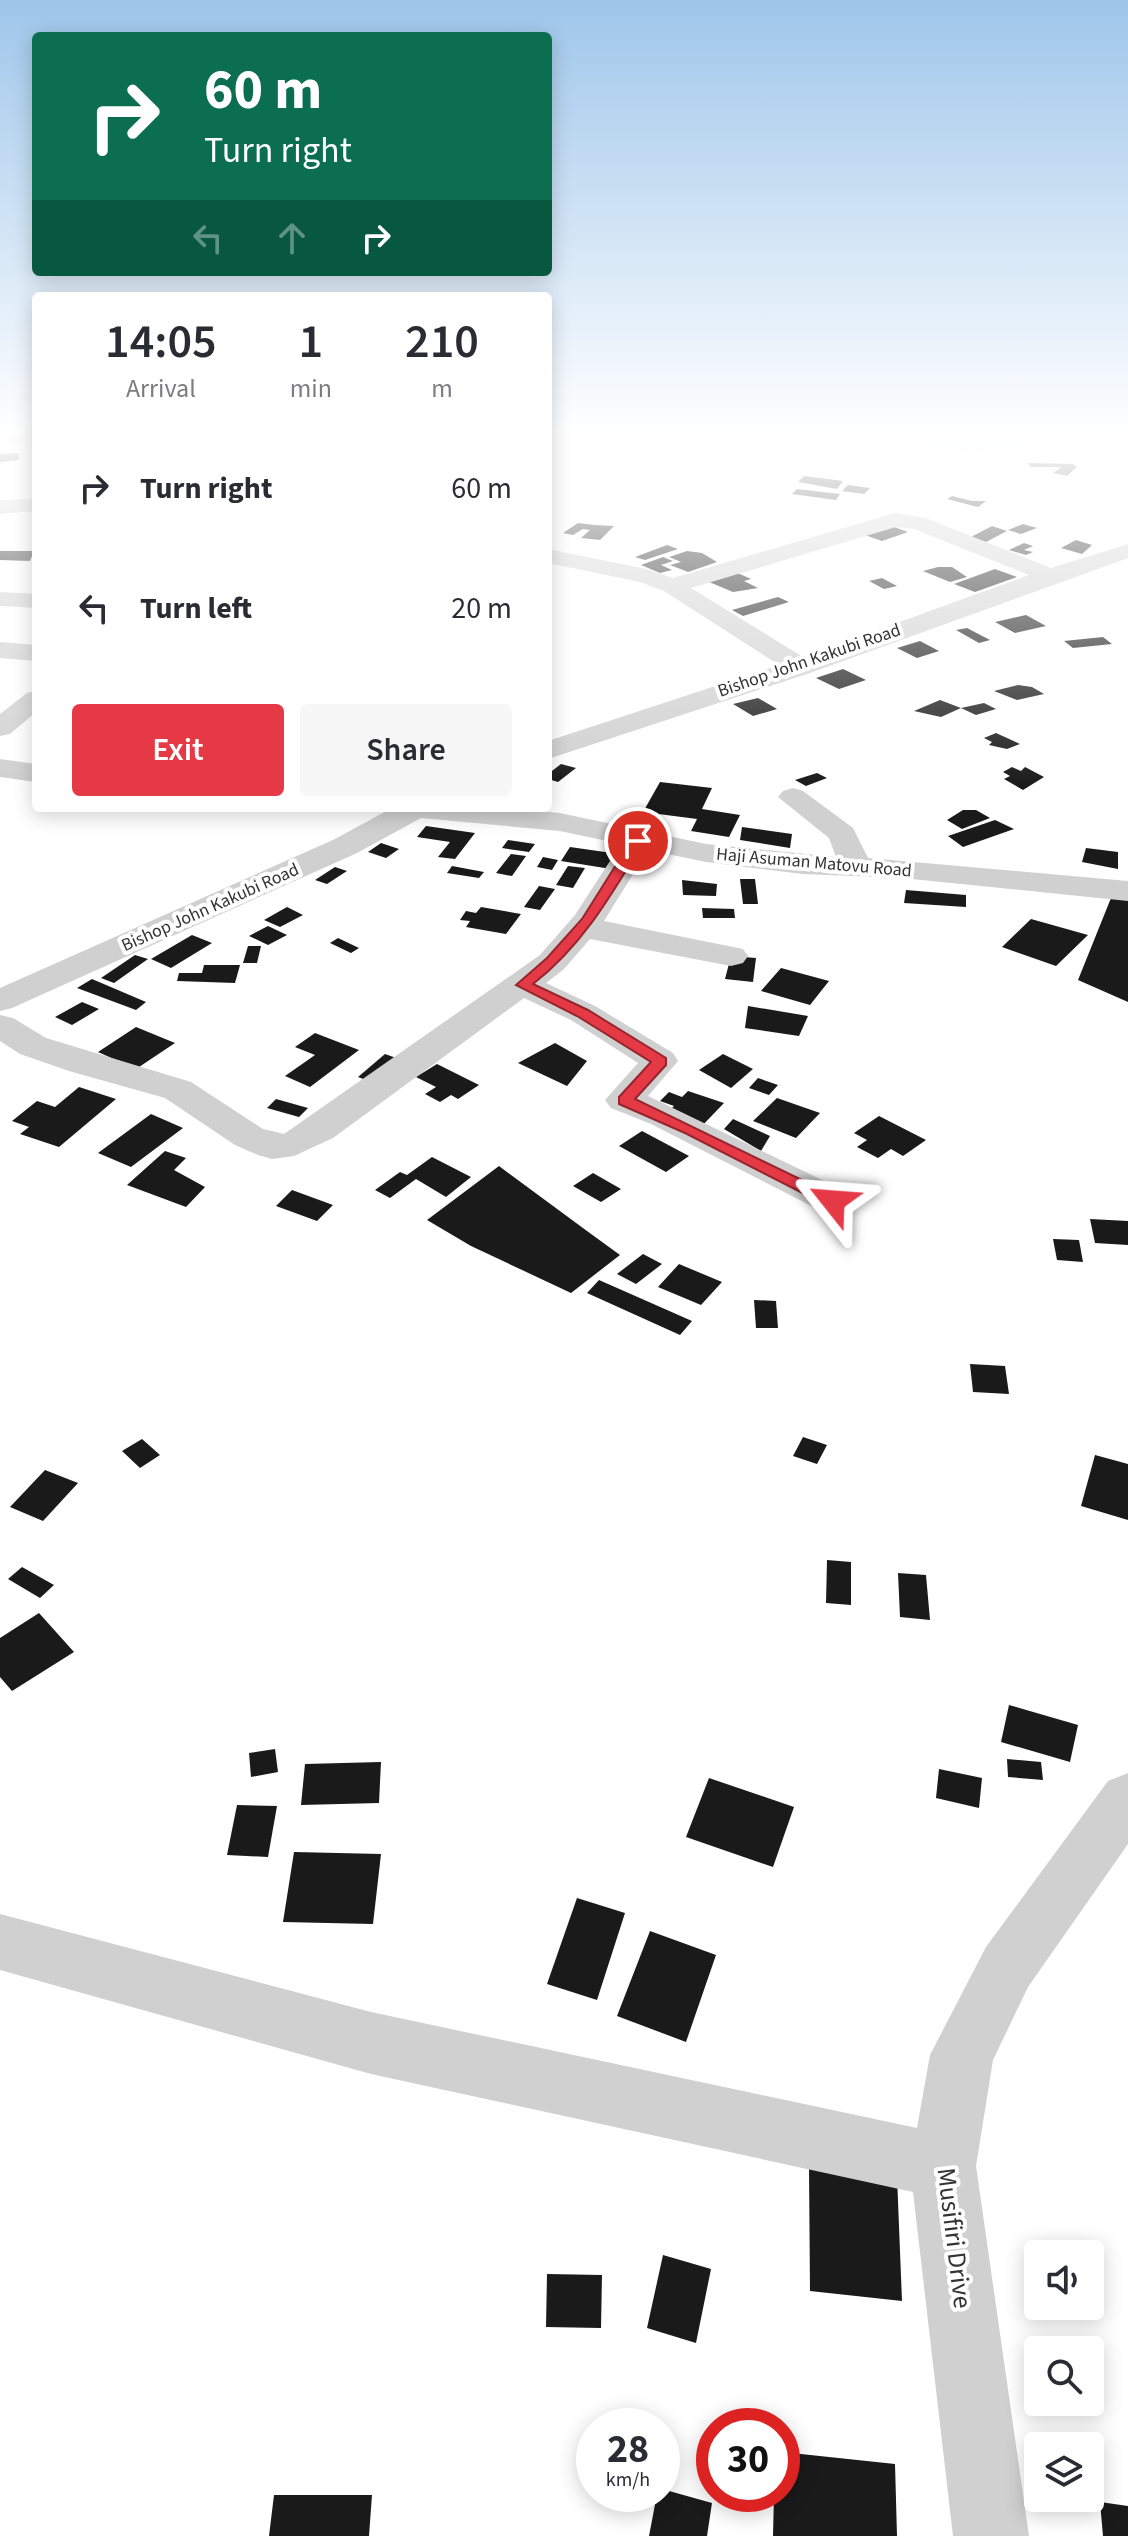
<!DOCTYPE html>
<html lang="en">
<head>
<meta charset="utf-8">
<style>
  body { margin:0; font-family:"Source Sans 3",sans-serif; background:#f7f7f7; color:#2b2b33; height:100vh; display:flex; flex-direction:column; font-size:30px; white-space:nowrap }
  * { box-sizing:border-box; margin:0 }
  p { font-size:26px; color:#7c7c81 }
  .icon { flex:none; width:44px; height:44px; fill:none; stroke:currentColor; stroke-width:2; stroke-linecap:round; stroke-linejoin:round }
  .map { position:relative; flex:1; overflow:hidden }
  .side { position:absolute; left:32px; top:292px; width:520px; height:520px; display:flex; flex-direction:column; background:#fff; border-radius:8px; box-shadow:0 4px 20px #0003 }
  .side>* { flex:none }
  .guide { position:absolute; left:32px; top:32px; width:520px; height:244px; border-radius:8px; box-shadow:0 4px 20px #0003; background:#0b6e4f; color:#fff; overflow:hidden }
  .controls { position:absolute; left:1024px; top:2240px; display:grid; gap:16px }
  .controls a { display:grid; place-items:center; width:80px; height:80px; border-radius:8px; background:#fff; box-shadow:0 4px 20px #0003; font-size:40px }
  .speed { position:absolute; left:576px; top:2408px; display:flex; gap:16px; font-size:40px; font-weight:700; text-align:center }
  .speed>* { display:grid; place-content:center; width:104px; height:104px; border-radius:50%; background:#fff; box-shadow:0 4px 20px #0003; line-height:1 }
  .speed small { font-size:20px; font-weight:400 }
  .speed .limit { border:12px solid #d22; background:#fff; color:#111 }
  .pin { position:absolute; display:grid; place-items:center; width:68px; height:68px; color:#fff; margin:-34px; border:4px solid #fff; border-radius:50%; box-shadow:0 2px 8px #0007 }
  .me { position:absolute; width:88px; margin:-44px; rotate:298deg; stroke-linejoin:round; filter:drop-shadow(0 0 6px #0008) }
  .turn { display:flex; align-items:center; gap:28px; height:168px; padding:0 40px; font-size:36px }
  .turn .icon { width:104px; height:104px; stroke-width:2.5 }
  .turn b { display:block; font-size:56px; line-height:68px }
  .lanes { display:flex; align-items:center; height:76px; padding:0 40px; background:#0003; justify-content:center; gap:40px; direction:ltr }
  .lanes .off { opacity:.35 }
  .eta { display:flex; justify-content:space-evenly; align-items:center; height:136px; text-align:center }
  .eta b { font-size:48px; font-weight:600; line-height:56px }
  .cta { display:flex; gap:16px; margin-top:auto; padding:16px 40px }
  .cta a { flex:1; height:92px; border-radius:8px; background:#e63946; color:#fff; font-size:32px; font-weight:600; line-height:92px; text-align:center }
  .cta a+a { background:#f7f7f7; color:#2b2b33 }
  ul { padding:0; list-style:none }
  li { display:flex; align-items:center; gap:24px; height:120px; padding:0 40px }
  li div { flex:1 }
  li b { display:block; font-size:30px }
  li em { font-style:normal }
  .map>svg:first-child { display:block }
  .lines { fill:none; stroke-linecap:round; stroke-linejoin:round }
  .river { fill:#cfe2ee; fill-rule:evenodd }
  .building { fill:#1a1a1a }
  .minor { fill:#d0d0d0; fill-rule:evenodd }
  .route { fill:#e63946; stroke:#96252e; stroke-width:2 }
  .labels { text-anchor:middle; stroke-width:8; stroke-linejoin:round; paint-order:stroke }
  .far-street-label { font-size:18px; fill:#333; stroke:#fff }
  .near-street-label { font-size:26px; fill:#333; stroke:#fff }
</style>
</head>
<body>
<div class="map">
<svg width="1128" height="2536" viewBox="0 0 1128 2536">
  <rect width="100%" height="100%" fill="#fff"/>
  <g class="lines">
    <path class="river" d="M889 431H945L971 436 1003 431H1069L1056 439 971 452 893 437Z"/>
  </g>
  <path class="building" d="M18 453 19 460 0 462V454Z
    M1028 463 1073 464 1077 467 1067 476 1053 473 1062 467H1030Z
    M804 476 843 481 837 489 798 482Z
    M848 485 870 488 864 494 842 491Z
    M797 489 840 494 836 500 792 494Z
    M952 496 972 501H986L978 507 947 499Z
    M578 523 594 525 614 526 600 540 581 538 590 530 583 529 573 535 563 533Z
    M1023 524 1037 528 1021 534 1008 530Z
    M889 525 908 532 882 541 862 534Z
    M992 526 1007 531 986 542 971 537Z
    M1076 540 1092 545 1082 554 1061 548Z
    M1024 543 1033 546 1024 550 1033 552 1026 555 1009 550Z
    M667 545 678 549 645 560 635 557Z
    M0 551H34L30 561 0 560Z
    M687 551 702 553 717 562 688 572 670 565 681 562 669 557Z
    M663 557 673 561 661 565 672 570 660 573 641 565Z
    M938 567H952L967 577 950 582 923 571Z
    M995 569 1017 577 975 592 954 584Z
    M731 570 751 579 744 581 758 588 733 592 702 579Z
    M882 578 897 586 884 589 869 581Z
    M778 597 789 602 743 616 732 610Z
    M1026 615 1046 626 1015 633 995 622Z
    M967 628 990 640 979 643 956 630Z
    M1103 637 1112 644 1073 648 1064 641Z
    M920 641 939 651 917 658 897 648Z
    M843 669 866 680 839 689 816 678Z
    M1018 685 1032 687 1044 694 1017 700 994 691Z
    M758 698 777 709 753 716 733 704Z
    M940 700 961 708 941 717 914 711Z
    M984 703 996 709 976 715 961 708Z
    M996 733 1020 744 1007 749 989 745 992 742 984 738Z
    M561 764 576 768 558 782 548 779V774Z
    M1012 767 1021 771 1025 767 1044 777 1023 790 1004 779 1010 776 1003 772Z
    M817 773 827 778 806 786 795 780Z
    M660 782 712 788 702 809 740 815 729 837 691 831 697 819 643 812Z
    M963 810H976L990 818 962 829 947 820Z
    M995 820 1014 829 963 847 948 836Z
    M426 826 475 833 455 859 438 857 450 842 417 837Z
    M742 827 792 834 790 848 740 840Z
    M508 840 535 844 529 852 502 848Z
    M381 843 399 849 386 858 368 852Z
    M570 847 619 854 611 869 561 861Z
    M1086 848 1118 852V869L1082 862Z
    M511 854 526 856 512 876 496 873Z
    M543 857 558 860 552 870 537 867Z
    M452 866 484 872 479 878 447 873Z
    M568 866 585 868 573 888 556 885Z
    M335 867 347 871 327 884 315 880Z
    M740 879H755L758 904H743Z
    M682 880 717 884 716 896 683 895Z
    M539 886 555 889 540 910 524 907Z
    M906 890 966 895V907L904 903Z
    M1111 898 1128 900V1002L1078 980Z
    M287 907 303 915 280 927 264 920Z
    M481 907 521 914 506 934 466 927 470 921 460 920 466 911 476 913Z
    M702 908 734 909 735 918H703Z
    M1031 919 1088 935 1056 966 1002 947Z
    M268 926 287 935 268 945 249 936Z
    M192 935 212 943 171 968 151 959Z
    M338 938 359 948 351 953 330 943Z
    M248 946H261L257 963H243Z
    M135 955 148 959 114 983 101 978Z
    M731 956 756 958 753 982 725 979Z
    M204 965H240L235 983 177 981 179 973H202Z
    M781 968 829 981 810 1005 761 991Z
    M92 979 146 1002 136 1010 77 988Z
    M82 1002 99 1009 72 1025 55 1017Z
    M748 1006 808 1016 799 1036 745 1028Z
    M136 1027 175 1043 136 1069 98 1052Z
    M315 1033 359 1050 310 1087 285 1076 315 1055 295 1047Z
    M555 1043 587 1061 567 1086 518 1063Z
    M385 1054 399 1059 371 1082 358 1077Z
    M723 1054 753 1069 731 1088 699 1070Z
    M437 1064 479 1085 458 1099 451 1095 440 1102 425 1094 436 1087 416 1077Z
    M758 1078 778 1085 769 1095 749 1088Z
    M79 1087 116 1099 59 1147 20 1134 29 1127 12 1121 37 1101 55 1107Z
    M688 1091 724 1103 699 1129 664 1116 674 1106 660 1101 669 1092 682 1097Z
    M777 1098 820 1113 796 1138 753 1121Z
    M276 1099 308 1108 299 1117 267 1108Z
    M151 1114 183 1128 131 1167 98 1153Z
    M879 1116 926 1140 903 1156 891 1149 878 1158 857 1147 867 1140 854 1133Z
    M733 1119 770 1136 761 1151 724 1129Z
    M642 1131 689 1156 666 1172 619 1146Z
    M165 1151 186 1158 174 1170 205 1187 186 1207 127 1185Z
    M432 1157 471 1177 446 1197 416 1179 390 1198 375 1190 400 1172 407 1175Z
    M499 1166 587 1231 620 1255 571 1293 471 1246 427 1220Z
    M593 1173 621 1189 601 1202 573 1186Z
    M292 1190 333 1205 317 1221 276 1206Z
    M1090 1219 1128 1221V1245L1095 1243Z
    M1053 1239 1079 1240 1083 1262 1057 1260Z
    M643 1254 662 1264 636 1284 617 1274Z
    M679 1264 722 1282 701 1305 658 1287Z
    M599 1280 692 1321 680 1335 587 1293Z
    M754 1300 776 1301 778 1328H756Z
    M970 1364 1005 1366 1009 1394 973 1392Z
    M803 1437 827 1445 817 1464 793 1456Z
    M142 1439 160 1455 140 1468 122 1451Z
    M1095 1455 1128 1464V1520L1081 1506Z
    M45 1470 78 1483 43 1521 10 1507Z
    M827 1560 851 1562V1605L826 1603Z
    M22 1567 54 1585 40 1598 8 1579Z
    M898 1573 926 1575 930 1620 900 1617Z
    M39 1613 74 1652 12 1691 0 1677V1638Z
    M1009 1705 1078 1725 1070 1762 1001 1742Z
    M275 1749 278 1772 251 1777 249 1753Z
    M1007 1759 1041 1762 1043 1780 1008 1777Z
    M381 1762 379 1803 301 1805 305 1764Z
    M939 1769 982 1778 979 1808 936 1798Z
    M709 1778 794 1807 773 1867 686 1837Z
    M237 1805 277 1806 268 1857 227 1855Z
    M294 1852 381 1854 373 1924 283 1922Z
    M577 1898 625 1913 597 2000 547 1984Z
    M650 1931 716 1955 686 2042 617 2016Z
    M809 2168 897 2176 902 2301 810 2291Z
    M663 2255 711 2269 696 2343 647 2328Z
    M547 2274 602 2275 601 2328 546 2327Z
    M710 2444H714V2481H710Z
    M782 2452 895 2464 897 2536H773L774 2494H782Z
    M662 2489 712 2503 707 2536H649L657 2494H662Z
    M274 2495H372L369 2536H269Z
    M1100 2502 1128 2506V2536H1103Z"/>
  <g class="lines">
    <path class="minor" d="M36 431V443L0 445V433Z
      M36 499V511L0 514V500Z
      M895 513 926 518 1051 568 1128 544V558L810 673 548 759V741L779 665 664 591 640 582 548 563V549L646 569 673 578ZM896 527 914 529 1029 575 803 657 691 588Z
      M0 592 36 594V608L0 606Z
      M0 642 36 645V661L0 658Z
      M36 691V712L10 734 0 736V714L27 693Z
      M0 759 36 764V782L0 777Z
      M793 788 803 791 853 828 868 858 1128 881V901L902 878 803 874 706 862 648 850 604 921 743 949 748 956 743 963 731 966 590 939 564 969 546 983 595 1006 673 1053 678 1061 648 1096 847 1192 853 1201 847 1210 833 1214 819 1210 651 1124 611 1108 605 1100 638 1063 571 1020 524 998 333 1138 294 1156 272 1159 258 1155 235 1145 165 1098 69 1071 20 1054 0 1041V1015L13 1018 46 1038 191 1082 263 1129 284 1134 540 955 575 915 621 844 560 831 421 818 357 853 12 1008 0 1011V988L335 839 392 808H505L560 813 706 844 836 857 829 838 778 797 783 791Z
      M1128 1773V1844L1028 1987 993 2060 976 2166 1029 2536H953L913 2192 371 2074 0 1970V1914L371 2012 917 2128 930 2055 986 1947 1108 1781Z"/>
  </g>
  <linearGradient id="sky" x2="0" y2="1"><stop stop-color="#9ec6ea"/><stop offset="0.55" stop-color="#fff"/><stop offset="1" stop-color="#fff" stop-opacity="0"/></linearGradient>
  <rect width="1128" height="786" fill="url(#sky)"/>
  <path class="route" d="M633 838 644 841C612 894 583 945 533 984L588 1010 666 1058V1065L635 1099 839 1198V1205H826L685 1133 619 1104V1097L651 1062 577 1016 516 985 547 958 582 919Z"/>
  <g class="labels">
    <g class="far-street-label">
      <text transform="translate(809 660) rotate(-19)" y="6">Bishop John Kakubi Road</text>
      <text transform="translate(814 862) rotate(5)" y="6">Haji Asuman Matovu Road</text>
      <text transform="translate(210 907) rotate(-24)" y="6">Bishop John Kakubi Road</text>
    </g>
    <g class="near-street-label">
      <text transform="translate(955 2238) rotate(83)" y="9">Musifiri Drive</text>
    </g>
  </g>
</svg>
<div class="controls">
<a><svg class="icon" aria-label="sound" viewBox="0 0 24 24"><path d="M4 9h4l5-4v14l-5-4H4zM17 9q2 3 0 6"/></svg></a>
<a><svg class="icon" aria-label="search" viewBox="0 0 24 24"><circle cx="10" cy="10" r="6"/><path d="M15 15l6 6"/></svg></a>
<a><svg class="icon" aria-label="layers" viewBox="0 0 24 24"><path d="M12 4l9 5-9 5-9-5zM3 14l9 5 9-5"/></svg></a>
</div>
<div class="speed"><div>28<small>km/h</small></div><div class="limit">30</div></div>
<div class="pin" style="left:638px;top:841px;background:#d93025"><svg class="icon" aria-label="arrive" viewBox="0 0 24 24"><path d="M6 21V4h12l-3 4 3 4H6"/></svg></div>
<svg class="me" style="left:833px;top:1201px" viewBox="-20 -20 40 40"><path d="M0-17L14 15 0 8-14 15z" fill="#e63946" stroke="#fff" stroke-width="4"/></svg>
<div class="guide">
<div class="turn"><svg class="icon" aria-label="right" viewBox="0 0 24 24"><path d="M7 20v-9h11M14 6l5 5-5 5"/></svg><div><b>60 m</b>Turn right</div></div>
<div class="lanes"><svg class="icon off" aria-label="left" viewBox="0 0 24 24"><path d="M17 20v-9H6M10 6l-5 5 5 5"/></svg><svg class="icon off" aria-label="ahead" viewBox="0 0 24 24"><path d="M12 20V5M6 11l6-6 6 6"/></svg><svg class="icon" aria-label="right" viewBox="0 0 24 24"><path d="M7 20v-9h11M14 6l5 5-5 5"/></svg></div>
</div>
<section class="side">
<div class="eta">
<div><b>14:05</b><p>Arrival</p></div>
<div><b>1</b><p>min</p></div>
<div><b>210</b><p>m</p></div>
</div>
<ul>
<li><svg class="icon" aria-label="right" viewBox="0 0 24 24"><path d="M7 20v-9h11M14 6l5 5-5 5"/></svg><div><b>Turn right</b></div><em>60 m</em></li>
<li><svg class="icon" aria-label="left" viewBox="0 0 24 24"><path d="M17 20v-9H6M10 6l-5 5 5 5"/></svg><div><b>Turn left</b></div><em>20 m</em></li>
</ul>
<div class="cta"><a>Exit</a><a>Share</a></div>
</section>
</div>
</body>
</html>
